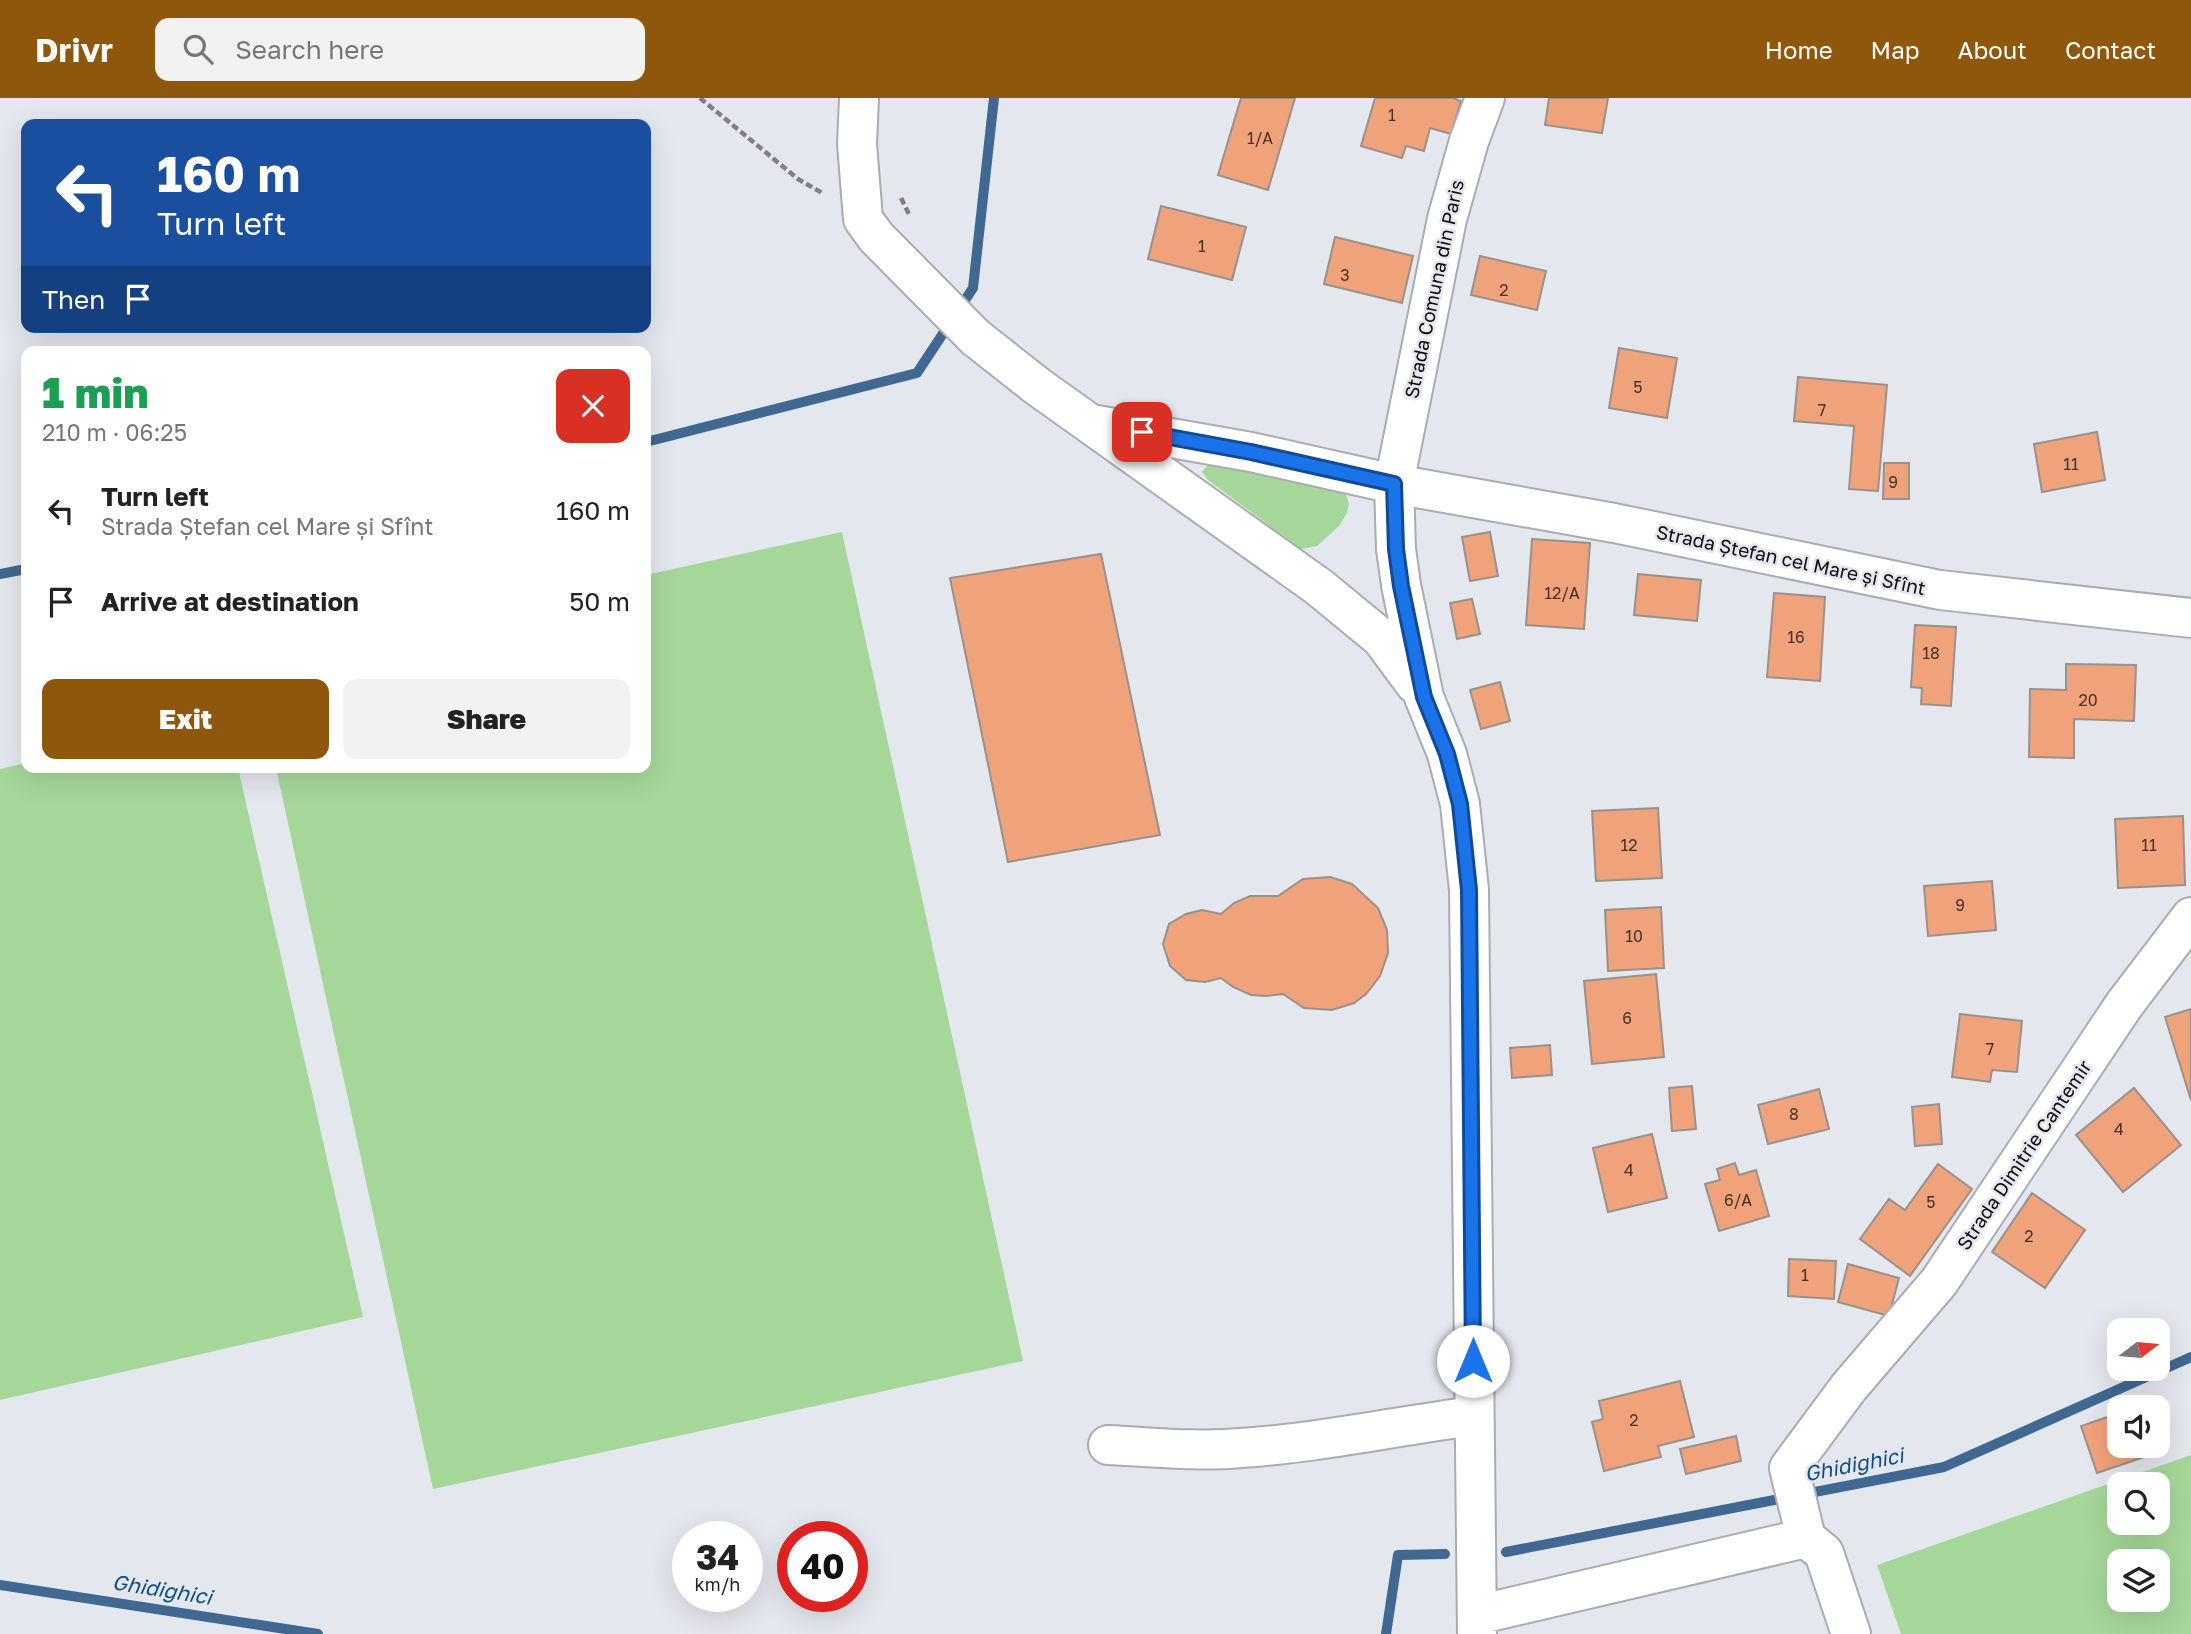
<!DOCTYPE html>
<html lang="en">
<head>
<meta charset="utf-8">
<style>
  body { margin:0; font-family:"Golos Text",sans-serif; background:#f2f2f2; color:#222; height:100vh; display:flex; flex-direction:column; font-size:26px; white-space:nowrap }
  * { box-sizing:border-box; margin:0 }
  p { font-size:23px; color:#767676 }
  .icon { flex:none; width:38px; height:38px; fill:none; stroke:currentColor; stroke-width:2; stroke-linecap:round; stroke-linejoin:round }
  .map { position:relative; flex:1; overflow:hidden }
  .side { position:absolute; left:21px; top:248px; width:630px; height:427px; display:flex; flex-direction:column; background:#fff; border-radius:14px; box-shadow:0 7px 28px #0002 }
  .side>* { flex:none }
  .hud { position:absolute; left:21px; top:21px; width:630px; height:214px; border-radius:14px; box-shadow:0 7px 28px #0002; background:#1a4fa0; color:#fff; overflow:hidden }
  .needle { width:46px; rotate:74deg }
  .fabs { position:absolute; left:2107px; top:1220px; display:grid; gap:14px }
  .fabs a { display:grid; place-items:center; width:63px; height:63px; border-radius:14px; background:#fff; box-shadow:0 7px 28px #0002; font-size:35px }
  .speed { position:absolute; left:672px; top:1423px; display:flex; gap:14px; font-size:35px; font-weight:700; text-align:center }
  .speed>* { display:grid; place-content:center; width:91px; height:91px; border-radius:50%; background:#fff; box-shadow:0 7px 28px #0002; line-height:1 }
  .speed small { font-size:18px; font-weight:400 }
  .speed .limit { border:10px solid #d22; background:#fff; color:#111 }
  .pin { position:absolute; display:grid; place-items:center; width:60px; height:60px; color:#fff; margin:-30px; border-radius:14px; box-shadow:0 4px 10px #0006 }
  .me { position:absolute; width:77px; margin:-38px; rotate:0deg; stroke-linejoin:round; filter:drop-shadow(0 0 5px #0008) }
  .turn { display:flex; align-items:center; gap:24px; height:147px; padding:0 21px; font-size:32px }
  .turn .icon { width:91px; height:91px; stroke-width:2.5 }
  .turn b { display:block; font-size:49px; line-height:60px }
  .then { display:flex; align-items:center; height:66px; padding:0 21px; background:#0003; gap:14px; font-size:26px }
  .round { display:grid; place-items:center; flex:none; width:74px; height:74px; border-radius:14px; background:#f2f2f2 }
  .headline { display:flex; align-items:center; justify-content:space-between; height:119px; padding:0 21px }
  h1 { font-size:42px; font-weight:800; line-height:52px; color:#1e9e55 }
  .primary-button { display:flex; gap:14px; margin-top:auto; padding:14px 21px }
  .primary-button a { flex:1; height:80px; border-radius:14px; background:#8e570c; color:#fff; font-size:28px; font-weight:800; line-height:80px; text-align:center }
  .primary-button a+a { background:#f2f2f2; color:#222 }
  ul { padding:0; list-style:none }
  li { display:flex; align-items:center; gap:21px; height:91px; padding:0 21px }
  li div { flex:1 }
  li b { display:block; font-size:26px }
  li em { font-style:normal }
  header { display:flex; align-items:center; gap:42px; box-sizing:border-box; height:98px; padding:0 35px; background:#8e570c; color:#fff }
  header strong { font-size:33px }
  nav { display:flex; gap:38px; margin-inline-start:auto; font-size:24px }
  .search { width:490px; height:63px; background:#f2f2f2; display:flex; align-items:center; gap:18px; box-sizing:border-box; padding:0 24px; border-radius:14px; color:#767676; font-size:26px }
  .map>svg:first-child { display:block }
  .green { fill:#a5d799; fill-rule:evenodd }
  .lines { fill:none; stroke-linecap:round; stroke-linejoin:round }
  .stream { stroke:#416892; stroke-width:10 }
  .building { fill:#f0a37a; stroke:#98918d; stroke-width:2 }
  .minor-casing { stroke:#abacb3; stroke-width:42 }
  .path { stroke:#7f8085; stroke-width:4.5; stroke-dasharray:7 3.5; stroke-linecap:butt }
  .minor { stroke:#fff; stroke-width:38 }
  .route-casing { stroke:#114b97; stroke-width:18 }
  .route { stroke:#1a73e8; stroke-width:12 }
  .labels { text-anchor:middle; stroke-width:5; stroke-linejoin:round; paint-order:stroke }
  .number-label { font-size:16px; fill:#46322a }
  .street-label { font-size:19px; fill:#0d0d0f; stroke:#e5e7ee }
  .water-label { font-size:21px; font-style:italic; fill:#0f4e85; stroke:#e5e7ee }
</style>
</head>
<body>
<header>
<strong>Drivr</strong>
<div class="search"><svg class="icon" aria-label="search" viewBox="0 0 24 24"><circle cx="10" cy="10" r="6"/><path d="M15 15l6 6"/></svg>Search here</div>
<nav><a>Home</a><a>Map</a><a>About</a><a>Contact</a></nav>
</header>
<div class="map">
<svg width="2191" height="1536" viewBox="0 0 2191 1536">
  <rect width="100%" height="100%" fill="#e5e7ee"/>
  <path class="green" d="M1214 363 1344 391 1349 406 1347 415 1339 428 1317 448 1301 451 1208 382 1202 374 1207 368Z
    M842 434 1023 1263 433 1391 276 670H646V477Z
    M26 665V670H238L363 1219 0 1302V671Z
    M2191 1357V1536H1901L1877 1467ZM2158 1386V1424H2119V1386ZM2119 1463H2158V1502H2119Z"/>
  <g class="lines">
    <path class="stream" d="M646 344 917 275 973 190 994 0
      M0 476 26 471
      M1506 1454 1944 1369 2191 1259
      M0 1487 318 1536
      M1386 1536 1398 1457 1445 1456"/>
  </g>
  <path class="building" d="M1241 0H1295L1268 92 1218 77Z
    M1375 0H1453L1461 3 1451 36 1430 30 1424 53 1406 48 1402 60 1361 48Z
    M1549 0H1608L1602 35 1545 27Z
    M1161 108 1246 129 1232 182 1148 161Z
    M1335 139 1413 158 1402 205 1324 186Z
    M1480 158 1546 173 1537 212 1471 197Z
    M1619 250 1677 260 1667 320 1609 310Z
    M1798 279 1887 287 1878 393 1849 391 1854 328 1794 323Z
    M2097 334 2105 382 2042 394 2034 346Z
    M1884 365H1909V401H1883Z
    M1490 434 1498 478 1470 483 1462 439Z
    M1532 441 1590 445 1584 531 1526 527Z
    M1101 456 1160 737 1008 764 950 480Z
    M1638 476 1701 482 1697 523 1634 517Z
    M1774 495 1825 499 1820 583 1767 579Z
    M1472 501 1480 536 1457 541 1450 505Z
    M1915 527 1956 529 1951 608 1921 606 1922 590 1911 589Z
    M2066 566 2136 567 2134 623 2074 621V660L2029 659 2030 591 2066 592Z
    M1500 584 1510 623 1481 631 1470 592Z
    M1658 710 1662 780 1596 783 1592 713Z
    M2183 718 2185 787 2118 790 2115 721Z
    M1330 779 1352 786 1378 810 1387 832 1388 855 1380 878 1366 896 1354 905 1332 912 1304 910 1283 896 1266 898 1251 897 1233 889 1221 880 1205 884 1186 882 1170 868 1163 846 1169 826 1186 816 1202 812 1221 816 1234 805 1250 798H1278L1303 781Z
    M1992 783 1996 832 1928 838 1924 788Z
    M1661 809 1664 870 1608 873 1605 812Z
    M1656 876 1664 959 1592 966 1584 883Z
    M2191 911V1002L2165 919Z
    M1960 916 2022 923 2017 974 1992 972 1990 984 1952 979Z
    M1550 947 1552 977 1512 980 1510 950Z
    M1692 988 1696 1031 1672 1033 1669 990Z
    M2134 990 2181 1047 2123 1094 2076 1037Z
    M1819 991 1829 1031 1768 1046 1758 1007Z
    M1939 1006 1942 1046 1915 1048 1912 1009Z
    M1652 1036 1667 1100 1608 1114 1593 1050Z
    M1735 1065 1739 1077 1756 1072 1769 1118 1719 1133 1705 1086 1720 1082 1717 1071Z
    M1938 1066 1972 1091 1910 1178 1860 1141 1889 1101 1905 1112Z
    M2032 1095 2085 1132 2045 1190 1992 1154Z
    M1789 1161 1836 1163 1834 1201 1788 1198Z
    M1848 1166 1899 1180 1889 1218 1838 1204Z
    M1680 1283 1694 1339 1658 1348 1661 1359 1604 1373 1592 1324 1603 1321 1599 1303Z
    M2119 1315V1348H2158V1322L2168 1351 2097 1375 2081 1328Z
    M1736 1338 1741 1363 1686 1376 1680 1351Z"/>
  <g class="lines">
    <g class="minor-casing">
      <path id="minor" d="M859 0 857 46 863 121 876 139 975 239 1037 288 1319 489 1381 540 1415 586
        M1091 326 1251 354 1394 386 1614 425 1940 492 2191 520
        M1108 1347C1152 1349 1197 1354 1241 1350 1319 1345 1396 1328 1474 1318
        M1806 1440 1824 1455 1851 1536
        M1477 1517 1806 1440 1789 1370 1849 1289 1939 1184 2124 907 2191 819
        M1477 1536 1469 792 1460 706 1447 656 1424 599 1401 487 1396 451 1394 386 1447 121 1469 43 1485 0"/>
    </g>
    <path class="path" d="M700 0 798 81 824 96
      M901 100 910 118"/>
    <use href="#minor" class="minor"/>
  </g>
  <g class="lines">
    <g class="route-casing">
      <path id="route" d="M1142 334 1251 354 1394 386 1396 451 1401 488 1424 599 1447 656 1460 706 1469 792 1473 1263"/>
    </g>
    <use href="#route" class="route"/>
  </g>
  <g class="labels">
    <g class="number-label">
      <text x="1392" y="23">1</text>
      <text x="1260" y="46">1/A</text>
      <text x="1202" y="154">1</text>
      <text x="1345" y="183">3</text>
      <text x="1504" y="198">2</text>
      <text x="1638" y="295">5</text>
      <text x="1822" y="318">7</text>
      <text x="2071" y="372">11</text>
      <text x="1893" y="390">9</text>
      <text x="1562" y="501">12/A</text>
      <text x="1796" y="545">16</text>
      <text x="1931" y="561">18</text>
      <text x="2088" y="608">20</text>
      <text x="1629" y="753">12</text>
      <text x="2149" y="753">11</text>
      <text x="1960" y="813">9</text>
      <text x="1634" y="844">10</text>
      <text x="1627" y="926">6</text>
      <text x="1990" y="957">7</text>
      <text x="1794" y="1022">8</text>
      <text x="2119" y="1037">4</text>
      <text x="1629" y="1078">4</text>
      <text x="1738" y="1108">6/A</text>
      <text x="1931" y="1110">5</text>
      <text x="2029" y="1144">2</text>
      <text x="1805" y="1183">1</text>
      <text x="1634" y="1328">2</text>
    </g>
    <g class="street-label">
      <text transform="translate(1434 191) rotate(-78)" y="7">Strada Comuna din Paris</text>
      <text transform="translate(1791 462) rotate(12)" y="7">Strada Ștefan cel Mare și Sfînt</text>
      <text transform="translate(2024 1057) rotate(-56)" y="7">Strada Dimitrie Cantemir</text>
    </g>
    <g class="water-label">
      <text transform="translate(1854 1367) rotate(-11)" y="7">Ghidighici</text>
      <text transform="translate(162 1492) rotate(9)" y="7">Ghidighici</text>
    </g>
  </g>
</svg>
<div class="fabs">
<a><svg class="needle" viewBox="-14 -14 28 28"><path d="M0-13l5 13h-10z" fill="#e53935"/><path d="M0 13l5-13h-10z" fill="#767676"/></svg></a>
<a><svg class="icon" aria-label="sound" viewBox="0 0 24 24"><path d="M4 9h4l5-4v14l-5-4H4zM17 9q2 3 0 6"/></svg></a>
<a><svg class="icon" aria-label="search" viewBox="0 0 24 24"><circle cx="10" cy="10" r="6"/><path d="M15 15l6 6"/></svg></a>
<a><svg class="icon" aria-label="layers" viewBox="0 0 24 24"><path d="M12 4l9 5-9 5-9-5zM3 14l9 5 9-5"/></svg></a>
</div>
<div class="speed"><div>34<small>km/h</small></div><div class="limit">40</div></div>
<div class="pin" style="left:1142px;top:334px;background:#d93025"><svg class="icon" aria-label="arrive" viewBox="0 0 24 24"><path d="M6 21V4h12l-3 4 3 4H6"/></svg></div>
<svg class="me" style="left:1473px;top:1263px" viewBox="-20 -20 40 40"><circle r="19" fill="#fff"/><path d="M0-13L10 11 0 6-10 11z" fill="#1a73e8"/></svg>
<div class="hud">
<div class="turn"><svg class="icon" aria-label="left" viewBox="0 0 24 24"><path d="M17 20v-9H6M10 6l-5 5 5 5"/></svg><div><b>160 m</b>Turn left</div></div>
<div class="then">Then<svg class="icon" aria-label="arrive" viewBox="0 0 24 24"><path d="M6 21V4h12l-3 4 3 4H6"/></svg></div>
</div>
<section class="side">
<div class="headline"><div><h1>1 min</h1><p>210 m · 06:25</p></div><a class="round" style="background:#d93025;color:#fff"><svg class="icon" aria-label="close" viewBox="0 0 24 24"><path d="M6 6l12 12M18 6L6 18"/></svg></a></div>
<ul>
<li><svg class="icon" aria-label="left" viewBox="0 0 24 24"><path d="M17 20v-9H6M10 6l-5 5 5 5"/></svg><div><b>Turn left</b><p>Strada Ștefan cel Mare și Sfînt</p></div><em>160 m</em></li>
<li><svg class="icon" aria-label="arrive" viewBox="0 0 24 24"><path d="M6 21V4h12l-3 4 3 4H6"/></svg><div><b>Arrive at destination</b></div><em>50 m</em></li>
</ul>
<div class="primary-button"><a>Exit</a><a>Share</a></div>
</section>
</div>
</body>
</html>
